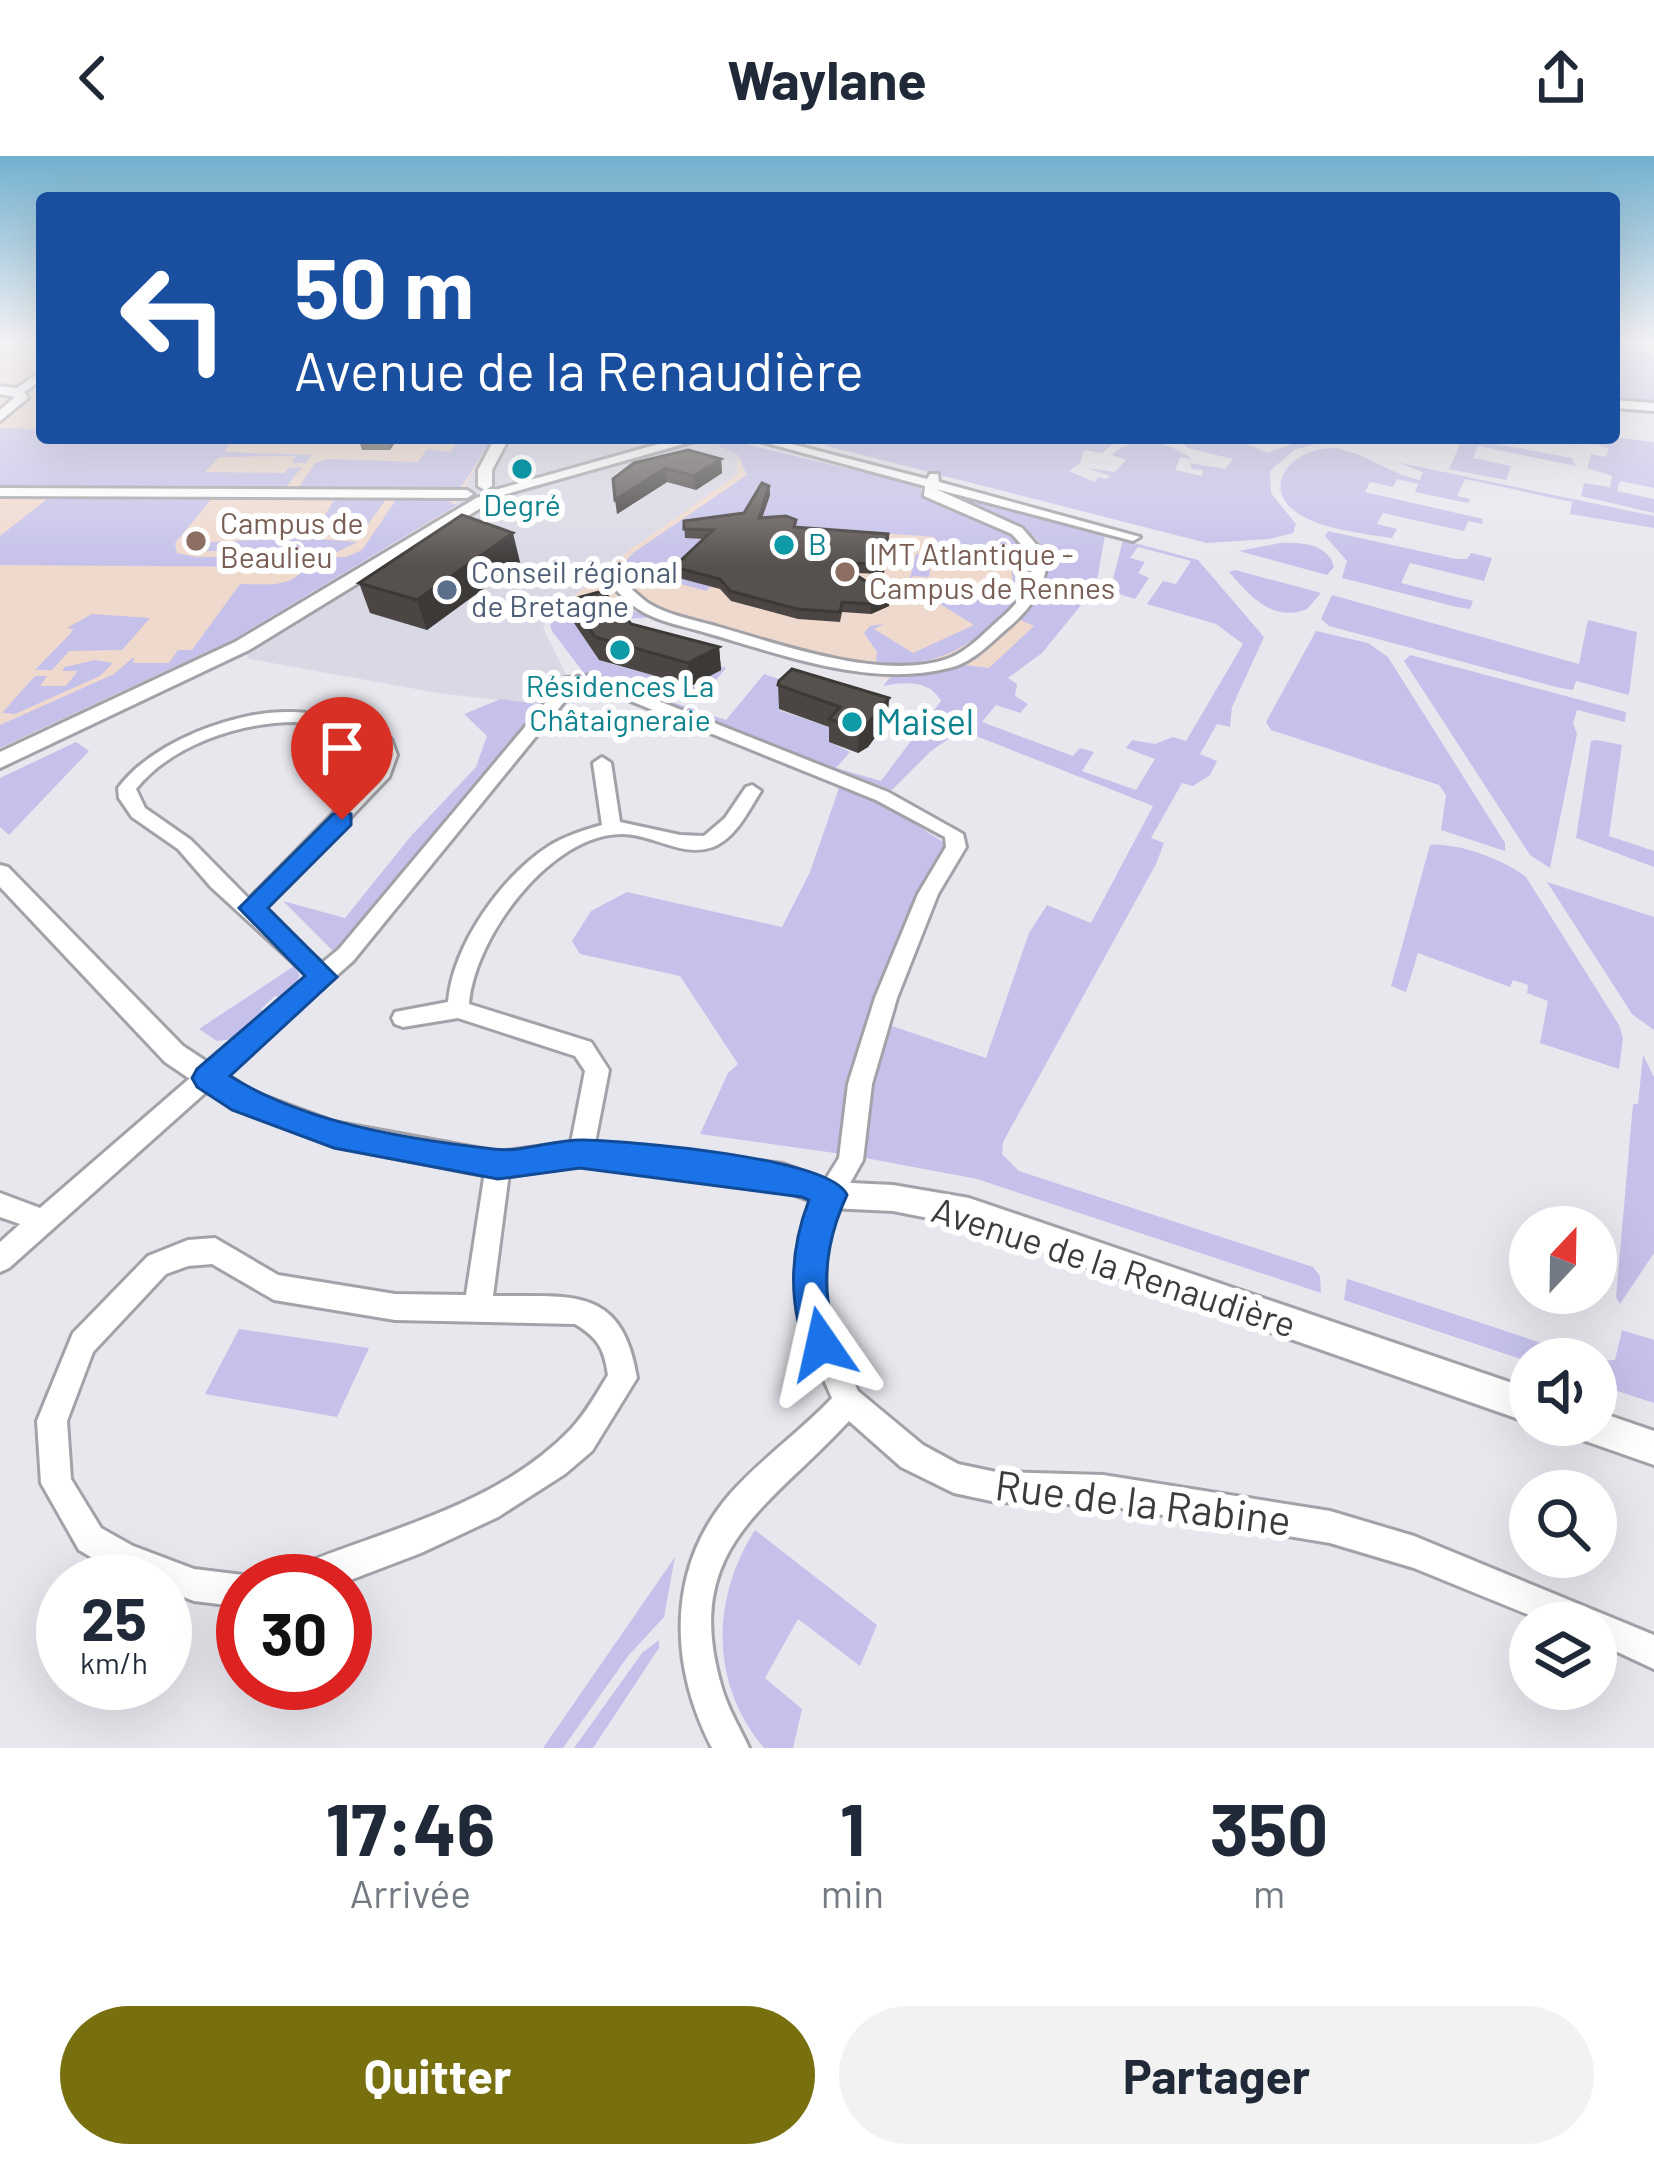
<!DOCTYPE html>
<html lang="fr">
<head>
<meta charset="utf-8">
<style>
  body { margin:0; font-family:Barlow,sans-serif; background:#f2f2f3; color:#1f2937; height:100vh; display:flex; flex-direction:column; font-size:45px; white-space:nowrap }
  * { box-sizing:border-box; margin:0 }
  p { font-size:39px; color:#747a83 }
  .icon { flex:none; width:66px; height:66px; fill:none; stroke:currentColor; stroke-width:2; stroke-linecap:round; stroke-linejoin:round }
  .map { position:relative; height:1592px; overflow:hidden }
  .panel { display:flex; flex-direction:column; background:#fff; flex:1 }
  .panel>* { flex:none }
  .top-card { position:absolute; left:36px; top:36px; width:1584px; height:252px; border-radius:12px; box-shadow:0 12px 48px #0002; background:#1a4fa0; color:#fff; overflow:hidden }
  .needle { width:78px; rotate:22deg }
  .fabs { position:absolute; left:1509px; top:1050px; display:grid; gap:24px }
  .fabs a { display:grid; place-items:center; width:108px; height:108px; border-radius:50%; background:#fff; box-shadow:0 12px 48px #0002; font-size:60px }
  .speed { position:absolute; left:36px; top:1398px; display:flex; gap:24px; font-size:60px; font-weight:700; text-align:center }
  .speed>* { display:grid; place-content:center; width:156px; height:156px; border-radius:50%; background:#fff; box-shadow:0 12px 48px #0002; line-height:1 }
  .speed small { font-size:30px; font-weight:400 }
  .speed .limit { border:18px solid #d22; background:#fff; color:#111 }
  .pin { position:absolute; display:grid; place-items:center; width:102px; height:102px; color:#fff; margin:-123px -51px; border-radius:50% 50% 50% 0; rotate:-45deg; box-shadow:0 0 12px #0007 }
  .pin .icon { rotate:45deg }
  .me { position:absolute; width:132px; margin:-66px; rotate:349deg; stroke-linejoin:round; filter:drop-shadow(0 0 9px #0008) }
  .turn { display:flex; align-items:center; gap:42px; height:252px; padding:0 60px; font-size:54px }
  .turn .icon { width:156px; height:156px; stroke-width:2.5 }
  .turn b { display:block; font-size:84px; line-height:102px }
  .eta { display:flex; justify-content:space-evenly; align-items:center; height:204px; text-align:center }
  .eta b { font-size:72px; font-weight:700; line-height:84px }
  .button { display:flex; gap:24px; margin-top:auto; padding:24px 60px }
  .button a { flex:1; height:138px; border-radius:72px; background:#786f0f; color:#fff; font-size:48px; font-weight:700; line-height:138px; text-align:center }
  .button a+a { background:#f2f2f3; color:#1f2937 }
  header { display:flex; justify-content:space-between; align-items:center; height:156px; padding:0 60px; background:#fff; font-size:54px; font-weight:700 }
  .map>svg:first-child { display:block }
  .built { fill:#d9d8e5 }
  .education { fill:#efd9cd }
  .green { fill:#c5c1ea }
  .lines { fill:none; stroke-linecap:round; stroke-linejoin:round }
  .minor-casing { stroke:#a3a2a8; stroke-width:6 }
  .tertiary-casing { stroke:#a3a2a8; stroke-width:6 }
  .secondary-casing { stroke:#a3a2a8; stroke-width:6 }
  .minor { fill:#fff; fill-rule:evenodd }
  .tertiary { fill:#fff; fill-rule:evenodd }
  .secondary { fill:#fff; fill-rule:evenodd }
  .wall { fill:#4b4643 }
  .shaded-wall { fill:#3d3937 }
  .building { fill:#57514e; stroke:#3d3937; stroke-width:3 }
  .route { fill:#1a73e8; stroke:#114b97; stroke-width:3 }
  .culture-dot { fill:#0f9aa8; stroke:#fff; stroke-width:4.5 }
  .education-dot { fill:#8d6e63; stroke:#fff; stroke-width:4.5 }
  .service-dot { fill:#5c6f8a; stroke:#fff; stroke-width:4.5 }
  .labels { text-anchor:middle; stroke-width:12; stroke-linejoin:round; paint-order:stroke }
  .far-culture-label { font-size:30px; fill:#0d838f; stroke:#fff }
  .far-education-label { font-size:30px; fill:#785e54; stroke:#fff; text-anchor:start }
  .far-service-label { font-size:30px; fill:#4e5e75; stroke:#fff; text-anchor:start }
  .culture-label { font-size:36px; fill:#0d838f; stroke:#fff; text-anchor:start }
  .street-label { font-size:36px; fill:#3c3c3f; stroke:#fff }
  .near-street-label { font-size:42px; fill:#3c3c3f; stroke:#fff }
</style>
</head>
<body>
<header><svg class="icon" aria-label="back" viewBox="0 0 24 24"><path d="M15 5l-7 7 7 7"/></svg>Waylane<svg class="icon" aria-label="share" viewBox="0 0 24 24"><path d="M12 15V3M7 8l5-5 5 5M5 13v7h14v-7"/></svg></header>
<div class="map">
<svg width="1654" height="1592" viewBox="0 0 1654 1592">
  <rect width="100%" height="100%" fill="#e8e7ee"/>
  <path class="built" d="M493 282H718L717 289 738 299 737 319 631 393 546 465 543 472 568 523 541 549 438 537 250 503 232 484 455 353 458 334Z"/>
  <path class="education" d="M0 186H42V282H493L449 357 383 391 186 511 0 592Z
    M733 285 1081 373 1083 438 973 540 865 518 573 441 631 393 737 319 738 299 717 289Z"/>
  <path class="green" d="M1614 189H1635L1654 199V245L1614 242Z
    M0 272 42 273V282H235L224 296 311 299 306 307H292L296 300 219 301 205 316 284 317 289 312 302 311 288 329 278 333 0 332Z
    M1614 281 1654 286V332L1620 325 1617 335 1654 343V357L1581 340 1584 327 1610 331 1612 320 1587 312 1591 298 1606 301 1609 292 1566 282Z
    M459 282H493L461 331H299L315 307 329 303 418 306 427 293 450 296Z
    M1156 282 1117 285 1102 297 1084 294 1080 307 1069 315 1095 326 1098 321 1107 323 1110 320 1087 312 1115 316 1126 304 1112 299C1136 276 1168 286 1192 303L1180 301 1175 314 1202 320 1203 314 1192 313 1190 307 1225 313 1233 303 1188 292 1178 282H1234L1267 297 1295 287 1287 282H1336L1294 294 1270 315 1271 337 1296 368 1293 377 1269 383 1207 387 827 290 820 284Z
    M1463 282 1572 302 1576 310 1478 290 1473 302 1511 310 1506 324 1449 313Z
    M733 285 919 330 922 337C951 350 1066 384 1023 428L1013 427 1010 399C984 391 963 389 939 391V401L949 402V407L931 406 929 421 913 420 909 426 916 398H935V381L867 376 691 382 704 383 676 420 711 430 706 435 625 413 623 408 633 397 747 319 738 299 717 289Z
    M1336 292C1369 299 1390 318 1420 324L1423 316 1396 306 1654 360V372L1570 358 1572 346 1465 323 1457 340 1470 343 1468 347 1415 336 1418 328 1397 323 1393 331 1370 326 1365 336 1483 363 1482 368 1468 365 1464 375 1383 357 1377 368 1397 373 1392 382C1365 378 1330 374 1306 362 1254 336 1290 290 1336 292Z
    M934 334 1105 379 1096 430 1099 443H1086L1042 497 1008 522 1017 528 1015 540 1028 548 1020 557 996 549 982 566 1073 600 1080 592 1094 596 1082 615 1136 634 1155 603 1126 592 1132 584 1155 588 1173 581 1186 585 1243 488 1216 468 1147 448 1163 425 1176 428 1191 405 1138 391 1130 402 1145 406 1138 417 1149 422 1135 443 1110 435 1123 384 1198 404 1264 481 1232 551 1230 571 1217 568 1200 598 1217 605 1210 619 1193 630 1182 627 1151 682 1164 687 1156 708 1003 986 1002 998 1019 1015 1313 1111 1320 1120 1321 1137 977 1023 860 1001V961L883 867 986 902 1029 777 1047 749 1091 767 1153 650 961 574 931 595 892 634 586 520 552 475 550 469 584 441 653 461 575 467 598 503 611 508 698 531 715 513 711 508 726 512 704 538 671 530 657 541 726 564 764 518 798 530 779 554 840 575 830 586 850 596 836 612 881 625 941 545C929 523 904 526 883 530L892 519 965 509 989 512 1034 470 1020 464C1044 441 1057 409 1036 382Z
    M51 340 213 341 175 387 177 397 196 401H346L362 394 398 341 439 342 457 349 232 484 0 592V569L114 518 134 501 133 507H169L178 494H192L240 428C265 428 290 433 306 411L0 409V380Z
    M336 341H386V343L364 374 314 377Z
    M1328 375 1456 403H1467L1471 397 1492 402 1484 425 1410 407 1401 427 1473 445 1470 453 1457 451 1342 422 1347 405 1325 380Z
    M305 382 357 386 337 396 200 395 210 386Z
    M1280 387C1301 386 1329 388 1334 411L1327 419 1239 395Z
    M1235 414 1321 437 1307 453C1273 467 1250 440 1229 416Z
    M920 434 1012 439 1019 445C968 490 947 511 876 507L877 496 864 477 870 470 884 468 874 473 913 497 974 469 935 445 918 447Z
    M1332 439 1579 508 1588 464 1637 476 1629 539 1576 525 1573 534 1560 532 1329 470 1321 463Z
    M92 458 150 462 122 494 69 495 52 514H35L70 478 73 473 67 472Z
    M1316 475 1368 487 1388 501 1505 687V695L1441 674 1446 639 1439 629 1271 574 1266 566Z
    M1410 499 1626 556 1625 566 1577 554 1573 567 1577 578 1550 712 1530 699 1404 505Z
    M95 504 113 507 100 520 15 558 2 557 35 520H47L40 530H66L78 515H62L65 511Z
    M501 543 541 549 540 556 336 798 283 745 345 762 411 680 476 611 487 580 464 558Z
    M1597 584 1622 589 1609 680 1654 695V711L1576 682 1591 585Z
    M76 586 89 595 9 679 0 671V622Z
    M840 629 880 645 946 688 842 998 700 978 728 917 738 908 680 820 580 798 572 785 591 755 627 736 782 771 810 716Z
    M1430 689C1457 686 1505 704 1526 721L1619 869 1623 882 1619 913 1540 887 1548 845 1527 837 1528 829 1513 824 1510 831 1418 797 1406 836 1391 830Z
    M1547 726 1654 761V874L1632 858Z
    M294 810 300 820 289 837 282 842 275 840 261 853 266 857 234 883 217 885 199 873Z
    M1643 899 1654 921V1097L1620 1148 1616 1141 1633 948H1638Z
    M1347 1123 1354 1125 1590 1203 1530 1206 1344 1144Z
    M239 1173 369 1192 337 1261 205 1238Z
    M1622 1174 1654 1184V1247L1596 1228V1205L1615 1204Z
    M755 1374 877 1469 860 1510 798 1463 765 1522 802 1553 793 1592H764C710 1528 711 1443 755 1374Z
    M675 1401 664 1461 628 1500 563 1592H543Z
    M659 1484V1492L593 1592H574L642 1497Z"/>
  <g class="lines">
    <g class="minor-casing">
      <path id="minor" d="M42 215V223L22 238H14V234Z
        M748 282H768L927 323 930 318H938L939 326 1140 381 1133 385 936 333 1022 372 1047 401C1046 431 1032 451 1009 471 991 486 974 506 949 512 870 532 783 499 707 477 684 470 658 466 638 453 630 448 623 441 617 435V429H627C634 435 641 442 648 447 669 460 696 464 719 471 782 489 882 525 947 503 967 496 983 478 999 464 1020 446 1032 430 1033 402L1012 378 924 340 925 330Z
        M0 332 467 334 473 338 467 342 0 340Z
        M593 519 888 636 963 678 966 691 938 738 897 842 872 928 863 1004 835 1054 827 1080 825 1145 835 1185 858 1235 923 1289 958 1308 996 1316 1103 1319 1330 1355 1414 1380 1654 1479V1513L1596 1486V1467H1549L1414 1412 1330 1387 1103 1349 996 1346 954 1337 901 1311 849 1265C768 1353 680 1392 722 1532 728 1553 740 1572 749 1592H712C669 1509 666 1412 730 1338 761 1303 800 1276 832 1242L808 1188 797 1145 801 1080 814 1042 839 1002 848 928 875 842 918 738 946 691 945 681 876 644 591 529 577 530 353 805 9 1112 0 1116V1086L20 1068 0 1061V1037L40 1052 308 820 211 731 178 693 132 661 119 642 118 632C152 586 236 554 292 556 325 557 362 569 391 583L397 599 389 621 262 754 322 807 339 793 566 522ZM295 566 331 573 377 590 379 599 375 615 249 743 191 684 145 652 136 633C171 589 240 566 295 566Z
        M602 601 611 607 620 666 680 679 704 680 725 662 746 631 752 629 761 635C748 655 736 682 713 691 682 702 653 678 622 678 550 678 474 782 469 848L591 886 609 914 593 997 590 1005 581 1008 572 1005 569 997 585 915 575 900 458 862 403 871 395 868 392 862 395 856 448 846C453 789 501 721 549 690 565 680 584 674 602 669L593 607Z
        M498 998 507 1001 510 1009 493 1140C570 1141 622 1128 637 1222L592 1295 565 1318 498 1361 421 1397 345 1426 283 1425 288 1414C384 1373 495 1352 571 1273 586 1257 597 1237 608 1219 604 1192 598 1182 575 1168L395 1164 274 1144 212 1108 188 1110 166 1118 93 1196 67 1265 71 1323 101 1372 133 1390 194 1413 243 1419 255 1425H243V1451L194 1445 165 1434V1425H140L113 1414 79 1394 41 1327 37 1265 73 1177 148 1100 188 1084 215 1082 278 1119 395 1138 466 1139 486 1009 489 1001Z"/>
    </g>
    <g class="tertiary-casing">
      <path id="tertiary" d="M0 230 22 233 28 242 0 265V254L15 241 0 238Z
        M1614 244 1654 247V255L1614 252Z
        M495 282H509L492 314V330L485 334 478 330V314Z
        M0 709 8 711 183 890 253 936 334 966 498 996 581 985 783 1008 830 1026 893 1029 969 1042 1530 1233V1267L969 1070 893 1055 830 1052 782 1034 581 1009 498 1022 334 990 233 952 165 906 0 731Z
        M1596 1255 1654 1275V1309L1574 1281 1569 1269H1596Z"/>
    </g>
    <g class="secondary-casing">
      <path id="secondary" d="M680 282H705L503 339 495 334Z
        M478 341 484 342V350L249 494 0 612V596L235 486Z"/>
    </g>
    <use href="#minor" class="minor"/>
    <use href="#tertiary" class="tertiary"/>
    <use href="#secondary" class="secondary"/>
  </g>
  <path class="wall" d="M358 282H398L390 294H362Z
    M721 303 722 317 696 334 667 326 617 358 634 307Z
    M769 330 770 339 762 362 796 364V371L888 388 884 418 853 417 889 450 871 458 842 456 840 466 798 463 731 445 720 433 675 421 674 411 704 383 685 382 684 365 744 357Z
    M520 406 427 474 370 457 359 427Z
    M570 444 631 468 719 491 721 514 691 530 599 504 574 467Z
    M778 529 889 542 887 565 868 591 858 597 829 586V571L779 553Z"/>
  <path class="shaded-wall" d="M386 282H398L390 294Z
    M721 303 722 317 696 334 694 320Z
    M665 312 667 326 617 358 615 344Z
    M769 330 770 339 759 371V362Z
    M513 377 520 406 427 474 417 444Z
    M889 440V450L871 458V448Z
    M719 491 721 514 691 530 688 507Z
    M889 542 887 565 868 591 858 597 859 573Z"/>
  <path class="building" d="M688 294 721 303 694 320 665 312 615 344 613 323 634 307Z
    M762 327 769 330 759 362 786 360 796 364 794 371 888 378 884 408 837 407 889 440 871 448 842 446 840 456 797 453 730 435 720 423 674 411 713 374 684 373V365L744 357Z
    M462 359 513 377 417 444 359 427Z
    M603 435 631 468 719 491 688 507 595 481 570 444Z
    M792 513 889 542 868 567 859 573 829 563 840 551 778 529 779 525Z"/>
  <linearGradient id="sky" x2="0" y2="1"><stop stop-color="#72b0cf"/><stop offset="0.45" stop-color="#f5f4f7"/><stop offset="1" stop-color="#f5f4f7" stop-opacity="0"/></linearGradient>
  <rect width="1654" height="409" fill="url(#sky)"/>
  <path class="route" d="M342 656 351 658V669L268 752 337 821 230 920C305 967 406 983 493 993 523 997 554 983 584 984 629 985 830 1001 847 1039 832 1071 823 1109 828 1144 831 1165 843 1180 835 1201L822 1206 809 1201C788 1149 789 1096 809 1044L802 1041 580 1012 498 1023 334 992 232 954 197 931 192 922 197 913 305 820 239 752 333 658Z"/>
  <g class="culture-dot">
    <circle cx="522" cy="313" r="12"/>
    <circle cx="784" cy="389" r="12"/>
    <circle cx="620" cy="494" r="12"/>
    <circle cx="852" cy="566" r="12"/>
  </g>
  <g class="education-dot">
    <circle cx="196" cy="385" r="12"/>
    <circle cx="845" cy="416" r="12"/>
  </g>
  <circle class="service-dot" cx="447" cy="434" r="12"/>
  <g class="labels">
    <g class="far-culture-label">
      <text x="522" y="360">Degré</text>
      <text x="808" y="399" text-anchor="start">B</text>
      <text x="620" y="541">Résidences La<tspan x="620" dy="34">Châtaigneraie</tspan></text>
    </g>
    <g class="far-education-label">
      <text x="220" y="378">Campus de<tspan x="220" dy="34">Beaulieu</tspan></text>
      <text x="869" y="409">IMT Atlantique -<tspan x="869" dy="34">Campus de Rennes</tspan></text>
    </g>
    <g class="far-service-label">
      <text x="471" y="427">Conseil régional<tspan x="471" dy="34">de Bretagne</tspan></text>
    </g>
    <g class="culture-label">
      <text x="876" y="579">Maisel</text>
    </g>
    <g class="street-label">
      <text transform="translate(1114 1111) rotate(18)" y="13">Avenue de la Renaudière</text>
    </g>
    <g class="near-street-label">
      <text transform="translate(1143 1347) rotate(7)" y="15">Rue de la Rabine</text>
    </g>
  </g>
</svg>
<div class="fabs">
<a><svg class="needle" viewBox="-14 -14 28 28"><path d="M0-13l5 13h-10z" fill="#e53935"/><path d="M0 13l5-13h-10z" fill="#747a83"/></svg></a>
<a><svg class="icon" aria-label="sound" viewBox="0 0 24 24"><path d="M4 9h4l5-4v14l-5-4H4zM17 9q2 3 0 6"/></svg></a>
<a><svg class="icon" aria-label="search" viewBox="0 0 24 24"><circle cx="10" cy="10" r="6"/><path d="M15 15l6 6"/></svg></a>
<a><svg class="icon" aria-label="layers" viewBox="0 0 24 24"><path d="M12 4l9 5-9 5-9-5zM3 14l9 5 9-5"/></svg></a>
</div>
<div class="speed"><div>25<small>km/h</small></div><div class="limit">30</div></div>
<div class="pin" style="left:342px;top:664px;background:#d93025"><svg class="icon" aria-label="arrive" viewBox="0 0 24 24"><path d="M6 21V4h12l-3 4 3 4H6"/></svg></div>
<svg class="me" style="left:822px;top:1188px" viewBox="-20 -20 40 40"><path d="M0-17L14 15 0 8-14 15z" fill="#1a73e8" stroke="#fff" stroke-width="4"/></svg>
<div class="top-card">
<div class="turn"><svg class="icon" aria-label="left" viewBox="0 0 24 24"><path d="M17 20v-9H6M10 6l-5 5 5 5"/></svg><div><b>50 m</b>Avenue de la Renaudière</div></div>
</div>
</div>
<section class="panel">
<div class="eta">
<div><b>17:46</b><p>Arrivée</p></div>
<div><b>1</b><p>min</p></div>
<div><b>350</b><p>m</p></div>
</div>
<div class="button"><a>Quitter</a><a>Partager</a></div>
</section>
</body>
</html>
